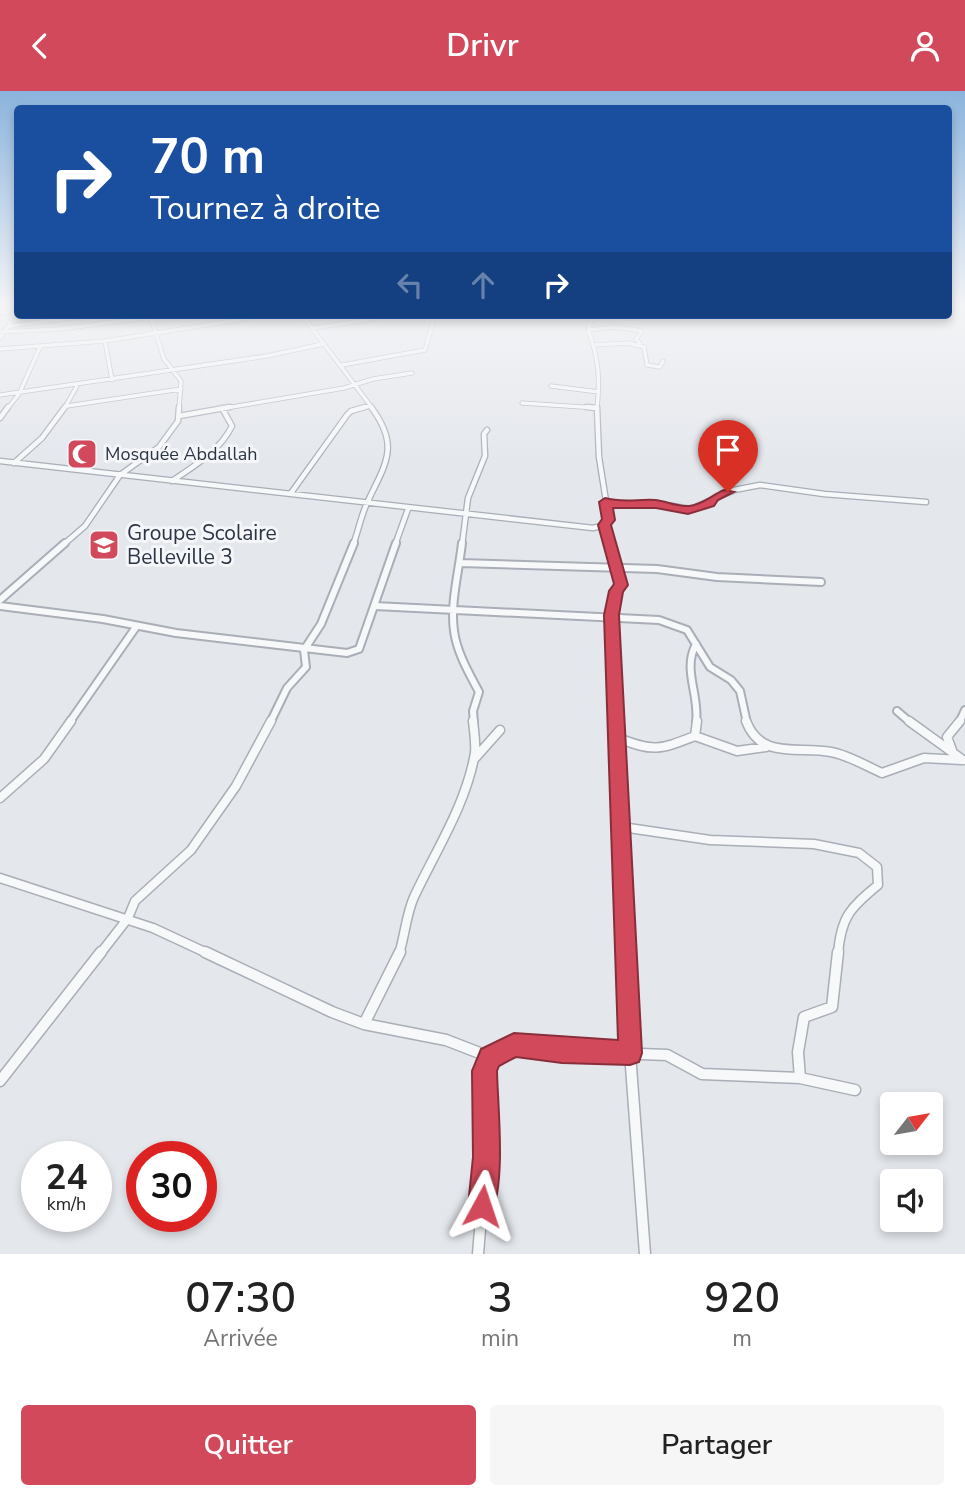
<!DOCTYPE html>
<html lang="fr">
<head>
<meta charset="utf-8">
<style>
  body { margin:0; font-family:"Nunito Sans",sans-serif; background:#f6f6f6; color:#222; height:100vh; display:flex; flex-direction:column; font-size:26px; white-space:nowrap }
  * { box-sizing:border-box; margin:0 }
  p { font-size:23px; color:#767676 }
  .icon { flex:none; width:38px; height:38px; fill:none; stroke:currentColor; stroke-width:2; stroke-linecap:round; stroke-linejoin:round }
  .map { position:relative; height:1163px; overflow:hidden }
  .drawer { display:flex; flex-direction:column; background:#fff; flex:1 }
  .drawer>* { flex:none }
  .top-card { position:absolute; left:14px; top:14px; width:938px; height:214px; border-radius:7px; box-shadow:0 4px 10px #0003; background:#1a4fa0; color:#fff; overflow:hidden }
  .needle { width:46px; rotate:59deg }
  .fabs { position:absolute; left:880px; top:1001px; display:grid; gap:14px }
  .fabs a { display:grid; place-items:center; width:63px; height:63px; border-radius:7px; background:#fff; box-shadow:0 4px 10px #0003; font-size:35px }
  .speed { position:absolute; left:21px; top:1050px; display:flex; gap:14px; font-size:35px; font-weight:700; text-align:center }
  .speed>* { display:grid; place-content:center; width:91px; height:91px; border-radius:50%; background:#fff; box-shadow:0 4px 10px #0003; line-height:1 }
  .speed small { font-size:18px; font-weight:400 }
  .speed .limit { border:10px solid #d22; background:#fff; color:#111 }
  .pin { position:absolute; display:grid; place-items:center; width:60px; height:60px; color:#fff; margin:-72px -30px; border-radius:50% 50% 50% 0; rotate:-45deg; box-shadow:0 0 7px #0007 }
  .pin .icon { rotate:45deg }
  .me { position:absolute; width:77px; margin:-38px; rotate:5deg; stroke-linejoin:round; filter:drop-shadow(0 0 5px #0008) }
  .turn { display:flex; align-items:center; gap:24px; height:147px; padding:0 21px; font-size:32px }
  .turn .icon { width:91px; height:91px; stroke-width:2.5 }
  .turn b { display:block; font-size:49px; line-height:60px }
  .lanes { display:flex; align-items:center; height:66px; padding:0 21px; background:#0003; justify-content:center; gap:35px; direction:ltr }
  .lanes .off { opacity:.35 }
  .eta { display:flex; justify-content:space-evenly; align-items:center; height:119px; text-align:center }
  .eta b { font-size:42px; font-weight:600; line-height:49px }
  .action { display:flex; gap:14px; margin-top:auto; padding:14px 21px }
  .action a { flex:1; height:80px; border-radius:7px; background:#d1495b; color:#fff; font-size:28px; font-weight:600; line-height:80px; text-align:center }
  .action a+a { background:#f6f6f6; color:#222 }
  header { display:flex; justify-content:space-between; align-items:center; height:91px; padding:0 21px; background:#d1495b; color:#fff; font-size:32px; font-weight:600 }
  .map>svg:first-child { display:block }
  .lines { fill:none; stroke-linecap:round; stroke-linejoin:round }
  .minor-far4-casing { stroke:#a9aeb7; stroke-width:5 }
  .minor-far3-casing { stroke:#a9aeb7; stroke-width:7 }
  .minor-far2-casing { stroke:#a9aeb7; stroke-width:10 }
  .minor-far1-casing { stroke:#a9aeb7; stroke-width:11 }
  .minor-casing { stroke:#a9aeb7; stroke-width:13 }
  .minor-far4 { stroke:#f7f8fa; stroke-width:3.5 }
  .minor-far3 { stroke:#f7f8fa; stroke-width:4.5 }
  .minor-far2 { stroke:#f7f8fa; stroke-width:6 }
  .minor-far1 { stroke:#f7f8fa; stroke-width:8 }
  .minor { stroke:#f7f8fa; stroke-width:10 }
  .route { fill:#d1495b; stroke:#882f3b; stroke-width:2 }
  .labels { text-anchor:middle; stroke-width:6; stroke-linejoin:round; paint-order:stroke }
  .far-poi-label { font-size:18px; fill:#2b3445; stroke:#f4f6f9; text-anchor:start }
  .poi-label { font-size:21px; fill:#2b3445; stroke:#f4f6f9; text-anchor:start }
</style>
</head>
<body>
<header><svg class="icon" aria-label="back" viewBox="0 0 24 24"><path d="M15 5l-7 7 7 7"/></svg>Drivr<svg class="icon" aria-label="person" viewBox="0 0 24 24"><circle cx="12" cy="8" r="4"/><path d="M4 21q1-7 8-7t8 7"/></svg></header>
<div class="map">
<svg width="965" height="1163" viewBox="0 0 965 1163">
  <rect width="100%" height="100%" fill="#e4e7ec"/>
  <g class="lines">
    <g class="minor-far4-casing">
      <path id="minor-far4" d="M0 222 13 221
        M150 224 164 268 181 290 179 318
        M302 224 373 318
        M593 224 588 239C599 266 600 290 597 318
        M9 235 96 224
        M314 237 379 227
        M588 239 615 236 642 240 636 248 640 253
        M0 241 60 238 167 224
        M0 247 9 235 14 219H18
        M105 250 112 289
        M594 254 628 252 644 256 647 274 660 276 663 270
        M0 258 105 250 270 224
        M342 274 425 259 435 224
        M551 295 599 301
        M0 304 267 265 323 253
        M522 312 597 317
        M67 315 181 298
        M7 318 19 303 40 256
        M64 318 77 295
        M220 318 344 297 373 288 412 282
        M358 318 370 315"/>
    </g>
    <g class="minor-far3-casing">
      <path id="minor-far3" d="M587 316 597 317
        M597 316 599 366 609 429 605 434 610 454
        M179 325 230 316
        M0 327 8 316
        M0 370 593 437 605 434
        M14 372 42 347 65 316
        M172 390C195 374 219 361 232 335L222 317
        M291 402 347 324 351 320 365 316
        M605 411 611 414 659 413 691 418 734 399 760 394 824 403 926 411
        M63 454 85 435 120 384 159 356 178 330 179 316
        M353 454C358 441 361 425 367 412 385 373 401 356 371 316
        M395 454 408 418
        M462 454 468 407 485 365 484 343 487 339"/>
    </g>
    <g class="minor-far2-casing">
      <path id="minor-far2" d="M462 452C459 480 450 512 454 540 457 562 469 582 479 601L473 620 474 632
        M610 452 621 494C605 513 615 603 616 632
        M461 472 657 478 717 486 821 491
        M0 509 65 452
        M0 515 103 528 176 542 347 562 359 558 396 452
        M375 515 659 529 687 539 710 576 731 589 740 600 747 632
        M696 553C682 579 700 604 696 632
        M897 620 911 632
        M69 632 136 536
        M270 632 287 597 306 576 304 559 321 533 354 452
        M959 632 965 619"/>
    </g>
    <g class="minor-far1-casing">
      <path id="minor-far1" d="M616 630 626 863
        M746 630C761 669 797 655 831 661 848 664 866 675 882 682L924 667 962 669
        M909 630 963 669
        M695 645 697 630
        M618 647C654 661 659 659 695 645L737 660 766 656
        M952 659 947 646 960 630
        M476 666 500 639
        M0 707 44 668 71 630
        M622 736 710 749 814 753 859 762 877 776 878 794C850 817 841 826 838 863
        M0 787 153 837 209 863
        M100 863 128 827 135 810 191 759 236 695 271 630
        M399 863C405 844 406 824 414 806 436 759 466 714 475 662 476 652 474 640 473 630"/>
    </g>
    <g class="minor-casing">
      <path id="minor" d="M205 861 332 921 364 933 446 949 490 966
        M626 861 630 962 645 1163
        M364 933 400 861
        M800 987 798 961 804 926 832 916 838 861
        M0 990 101 861
        M478 1163 486 1066 484 980 490 966 515 954 562 960 667 964 702 983 800 987 855 999"/>
    </g>
    <use href="#minor-far4" class="minor-far4"/>
    <use href="#minor-far3" class="minor-far3"/>
    <use href="#minor-far2" class="minor-far2"/>
    <use href="#minor-far1" class="minor-far1"/>
    <use href="#minor" class="minor"/>
  </g>
  <linearGradient id="sky" x2="0" y2="1"><stop stop-color="#8bb4dd"/><stop offset="0.57" stop-color="#f3f4f6"/><stop offset="1" stop-color="#f3f4f6" stop-opacity="0"/></linearGradient>
  <rect width="965" height="376" fill="url(#sky)"/>
  <path class="route" d="M724 399 734 401 718 409 714 415 688 423 656 417H613L615 429 611 434 628 494 623 501 619 524 642 962 639 971 630 974 562 972 516 966 499 975 497 980C498 1020 506 1089 491 1125L482 1129 472 1125 468 1115 473 1066 472 980 481 958 514 942 618 949 604 524 609 500 614 493 598 434 602 428 599 411 605 407C622 412 638 408 655 409 666 410 678 416 689 415 702 414 712 404 724 399Z"/>
  <defs>
    <g id="mosque-square" transform="scale(1.575)"><rect x="-9" y="-9" width="18" height="18" rx="4" fill="#d1495b" stroke="#f4f6f9"/><path d="M3.5-4.9A6 6 0 1 0 3.5 4.9A5 5 0 1 1 3.5-4.9Z" fill="#fff"/></g>
    <g id="school-square" transform="scale(1.575)"><rect x="-9" y="-9" width="18" height="18" rx="4" fill="#d1495b" stroke="#f4f6f9"/><path d="M0-5L7-2L0 1L-7-2ZM-4 1L0 2.5L4 1V4Q0 6-4 4Z" fill="#fff"/></g>
  </defs>
  <g fill-rule="evenodd">
    <use href="#mosque-square" x="82" y="363"/>
    <use href="#school-square" x="104" y="454"/>
  </g>
  <g class="labels">
    <g class="far-poi-label">
      <text x="105" y="369">Mosquée Abdallah</text>
    </g>
    <g class="poi-label">
      <text x="127" y="449">Groupe Scolaire<tspan x="127" dy="24">Belleville 3</tspan></text>
    </g>
  </g>
</svg>
<div class="fabs">
<a><svg class="needle" viewBox="-14 -14 28 28"><path d="M0-13l5 13h-10z" fill="#e53935"/><path d="M0 13l5-13h-10z" fill="#767676"/></svg></a>
<a><svg class="icon" aria-label="sound" viewBox="0 0 24 24"><path d="M4 9h4l5-4v14l-5-4H4zM17 9q2 3 0 6"/></svg></a>
</div>
<div class="speed"><div>24<small>km/h</small></div><div class="limit">30</div></div>
<div class="pin" style="left:728px;top:401px;background:#d93025"><svg class="icon" aria-label="arrive" viewBox="0 0 24 24"><path d="M6 21V4h12l-3 4 3 4H6"/></svg></div>
<svg class="me" style="left:482px;top:1115px" viewBox="-20 -20 40 40"><path d="M0-17L14 15 0 8-14 15z" fill="#d1495b" stroke="#fff" stroke-width="4"/></svg>
<div class="top-card">
<div class="turn"><svg class="icon" aria-label="right" viewBox="0 0 24 24"><path d="M7 20v-9h11M14 6l5 5-5 5"/></svg><div><b>70 m</b>Tournez à droite</div></div>
<div class="lanes"><svg class="icon off" aria-label="left" viewBox="0 0 24 24"><path d="M17 20v-9H6M10 6l-5 5 5 5"/></svg><svg class="icon off" aria-label="ahead" viewBox="0 0 24 24"><path d="M12 20V5M6 11l6-6 6 6"/></svg><svg class="icon" aria-label="right" viewBox="0 0 24 24"><path d="M7 20v-9h11M14 6l5 5-5 5"/></svg></div>
</div>
</div>
<section class="drawer">
<div class="eta">
<div><b>07:30</b><p>Arrivée</p></div>
<div><b>3</b><p>min</p></div>
<div><b>920</b><p>m</p></div>
</div>
<div class="action"><a>Quitter</a><a>Partager</a></div>
</section>
</body>
</html>
